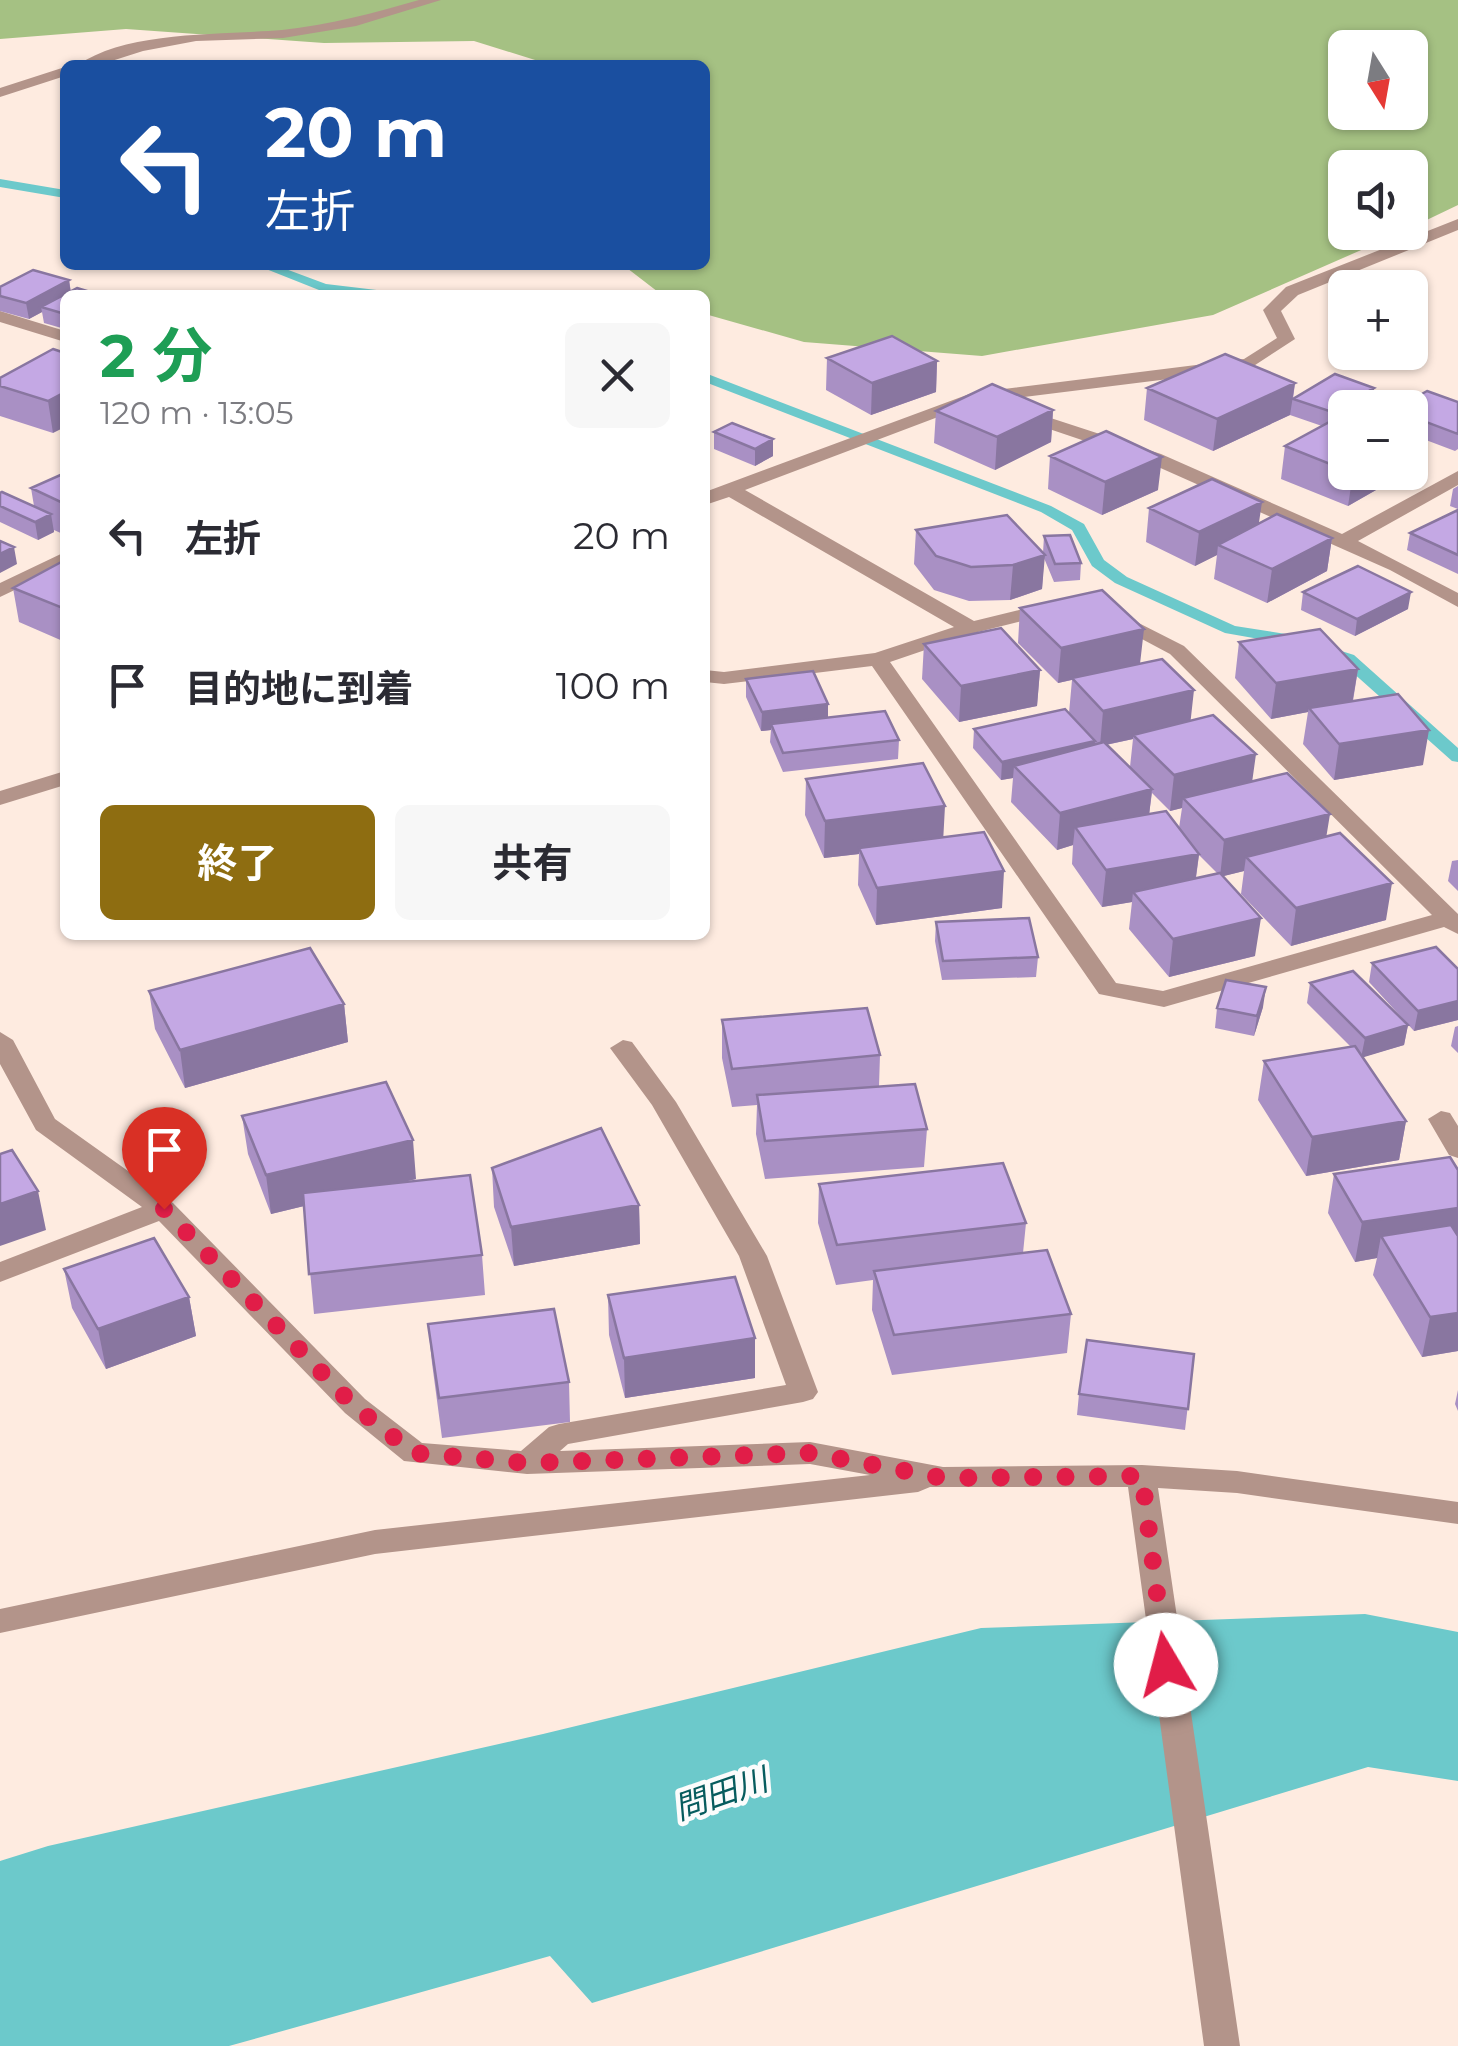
<!DOCTYPE html>
<html lang="ja">
<head>
<meta charset="utf-8">
<style>
  body { margin:0; font-family:Montserrat,"Noto Sans JP",sans-serif; background:#f7f7f7; color:#2b2b33; height:100vh; display:flex; flex-direction:column; font-size:38px; white-space:nowrap }
  * { box-sizing:border-box; margin:0 }
  p { font-size:32px; color:#7c7c81 }
  .icon { flex:none; width:55px; height:55px; fill:none; stroke:currentColor; stroke-width:2; stroke-linecap:round; stroke-linejoin:round }
  .map { position:relative; flex:1; overflow:hidden }
  .details { position:absolute; left:60px; top:290px; width:650px; height:650px; display:flex; flex-direction:column; background:#fff; border-radius:15px; box-shadow:0 2px 8px #0004 }
  .details>* { flex:none }
  .hud { position:absolute; left:60px; top:60px; width:650px; height:210px; border-radius:15px; box-shadow:0 2px 8px #0004; background:#1a4fa0; color:#fff; overflow:hidden }
  .needle { width:65px; rotate:169deg }
  .controls { position:absolute; left:1328px; top:30px; display:grid; gap:20px }
  .controls a { display:grid; place-items:center; width:100px; height:100px; border-radius:15px; background:#fff; box-shadow:0 2px 8px #0004; font-size:50px }
  .pin { position:absolute; display:grid; place-items:center; width:85px; height:85px; color:#fff; margin:-102px -42px; border-radius:50% 50% 50% 0; rotate:-45deg; box-shadow:0 0 10px #0007 }
  .pin .icon { rotate:45deg }
  .me { position:absolute; width:110px; margin:-55px; rotate:352deg; stroke-linejoin:round; filter:drop-shadow(0 0 8px #0008) }
  .turn { display:flex; align-items:center; gap:35px; height:210px; padding:0 40px; font-size:45px }
  .turn .icon { width:130px; height:130px; stroke-width:2.5 }
  .turn b { display:block; font-size:70px; line-height:85px }
  .round { display:grid; place-items:center; flex:none; width:105px; height:105px; border-radius:15px; background:#f7f7f7 }
  .head { display:flex; align-items:center; justify-content:space-between; height:170px; padding:0 40px }
  h1 { font-size:60px; font-weight:700; line-height:75px; color:#1e9e55 }
  .button { display:flex; gap:20px; margin-top:auto; padding:20px 40px }
  .button a { flex:1; height:115px; border-radius:15px; background:#8e6d11; color:#fff; font-size:40px; font-weight:700; line-height:115px; text-align:center }
  .button a+a { background:#f7f7f7; color:#2b2b33 }
  ul { padding:0; list-style:none }
  li { display:flex; align-items:center; gap:30px; height:150px; padding:0 40px }
  li div { flex:1 }
  li b { display:block; font-size:38px }
  li em { font-style:normal }
  .map>svg:first-child { display:block }
  .forest { fill:#a5c183; fill-rule:evenodd }
  .water { fill:#6cc9cb }
  .lines { fill:none; stroke-linecap:round; stroke-linejoin:round }
  .stream { fill:#6cc9cb; fill-rule:evenodd }
  .minor { fill:#b3948a; fill-rule:evenodd }
  .wall { fill:#a990c4; fill-rule:evenodd }
  .shaded-wall { fill:#8976a0 }
  .building { fill:#c4a8e4; stroke:#8976a0; stroke-width:2.5 }
  .route { stroke:#e11d48; stroke-width:18; stroke-dasharray:0 32.4 }
  .labels { text-anchor:middle; stroke-width:9; stroke-linejoin:round; paint-order:stroke }
  .near-water-label { font-size:32px; font-style:italic; fill:#075c5e; stroke:#fcfcfc }
</style>
</head>
<body>
<div class="map">
<svg width="1458" height="2046" viewBox="0 0 1458 2046">
  <rect width="100%" height="100%" fill="#feebe0"/>
  <path class="forest" d="M0 0H1458V205L1410 228V168H1345V232L1400 233 1213 315 982 356 804 342 705 314V295H662L623 265H705V65H551L474 41 324 43 126 29 0 39ZM1345 48H1410V112H1345Z"/>
  <path class="water" d="M1365 1614 1458 1632V1781L1368 1767 592 2003 550 1956 229 2046H0V1861L48 1846 543 1734 981 1628Z"/>
  <g class="lines">
    <path class="stream" d="M0 179 65 190V198L0 187Z
      M256 265H275L326 284 385 291 392 295 324 292Z
      M705 373 1051 506 1084 524 1104 560 1127 577 1235 626 1305 637 1313 642 1305 647 1225 633 1115 583 1092 566 1072 530 1041 512 705 382Z
      M1332 648 1354 655 1458 748V762L1452 761 1342 663 1324 653Z"/>
    <path class="minor" d="M419 0H441L356 26 283 38 196 41 143 51 99 65H78C127 30 224 35 282 30 329 25 374 13 419 0Z
      M65 67V76L0 97V88Z
      M1458 219V230L1298 295 1281 311 1295 339 1249 369 975 403 745 490 974 621 1052 602 1059 604V612L978 632 890 662 1116 983 1163 991 1432 915 1170 654 1110 622 1107 618 1117 612 1184 646 1458 914V934L1444 927 1164 1007 1099 994 872 666 724 684 705 682V670L724 672 875 653 954 627 729 497 705 505V492L972 393 1244 359 1277 338 1263 310 1286 287Z
      M0 311 65 331V342L0 322Z
      M1020 408 1161 454 1342 534 1458 471V485L1358 541 1458 593V607L1390 570 1147 462 1014 417 1011 413Z
      M65 552V566L0 597V583Z
      M65 771V785L0 805V791Z
      M0 1032 13 1040 55 1119 173 1203 365 1399 422 1443 521 1451 549 1427 559 1424 786 1385 739 1256 652 1105 610 1048 623 1040 632 1042 676 1102 767 1256 818 1392 813 1399 803 1402 568 1444 560 1451 810 1442 943 1467 1142 1465 1237 1471 1458 1502V1524L1237 1493 1158 1488 1240 2046H1204L1128 1487H930L918 1492 375 1554 0 1633V1609L375 1530 870 1475 810 1464 527 1474 404 1461 345 1413 159 1221 0 1282V1262L142 1207 36 1130 0 1064Z
      M1441 1111 1450 1113 1458 1126V1158L1449 1155 1428 1119Z"/>
  </g>
  <path class="wall" d="M69 280 71 292 65 295V329L44 323 42 312 29 319 0 311V287Z
    M53 349V433L0 416V378Z
    M827 358 937 361 936 392 871 415 826 390Z
    M1295 383 1293 399 1374 388 1371 404 1366 408H1345L1342 422 1345 423V472H1398L1397 478 1348 506 1281 479 1285 446 1322 426 1290 415 1213 451 1144 420 1147 388Z
    M1458 402V449L1455 451 1410 434V408Z
    M1053 410 1051 442 995 470 934 443 936 411Z
    M714 432 773 456 755 466 714 449Z
    M1050 456 1158 490 1102 515 1048 489Z
    M65 473V535L54 530V532L38 540 0 522V493L34 506 31 488Z
    M1458 486V509L1450 506 1453 489Z
    M1149 508 1259 523 1332 538 1327 571 1267 603 1214 579 1217 555 1195 566 1146 542Z
    M1458 510V574L1407 550 1410 533Z
    M916 530 1043 553 1044 536 1081 563 1080 580 1054 582 1044 558 1042 589 1010 600 969 601 934 590 914 564Z
    M65 560V642L19 622 13 588Z
    M1303 592 1408 609 1355 636 1301 610Z
    M1020 608 1140 663 1190 721 1252 781 1326 837 1386 920 1291 946 1241 894 1244 871 1223 876 1255 956 1169 977 1129 929 1132 902 1102 907 1072 864 1073 845 1057 850 1011 802 1013 778 1001 780 973 748 974 729 1069 713 1072 680 1058 683 1018 643ZM1133 739 1130 767 1106 745ZM1152 793 1170 811 1182 808 1179 828 1149 814ZM1199 855 1217 873 1196 878Z
    M1239 642 1358 669 1353 701 1423 765 1334 780 1303 744 1308 712 1271 719 1235 678Z
    M924 644 1040 670 1037 706 959 722 922 679Z
    M746 679 828 717 899 740 898 759 783 772 770 742 771 730 761 731 746 697Z
    M806 779 944 837 1002 908 876 925 858 885 859 854 824 858 805 815Z
    M1458 860V891L1448 881 1452 861Z
    M936 922 1038 957 1036 977 942 980 935 941Z
    M1372 963 1458 969V1020L1414 1031 1369 982Z
    M1310 983 1408 1025 1404 1045 1362 1057 1406 1121 1399 1160 1306 1176 1258 1100 1264 1061 1351 1047 1307 1003Z
    M149 991 344 1004 348 1042 185 1088 155 1029Z
    M1263 1007 1254 1036 1215 1028 1217 1008Z
    M722 1020 880 1055 879 1086 927 1129 924 1167 765 1179 756 1134 757 1105 732 1107 722 1058Z
    M1458 1026V1053L1451 1046 1455 1027Z
    M242 1116 416 1179 400 1183 482 1255 485 1295 314 1314 304 1206 271 1214 248 1154Z
    M1450 1157 1458 1351 1422 1357 1373 1275 1377 1258 1355 1262 1328 1213 1334 1174Z
    M492 1168 639 1205 640 1244 514 1266 494 1207Z
    M819 1184 1026 1223 1023 1253 1071 1314 1067 1353 892 1375 872 1310 873 1280 836 1285 818 1223Z
    M64 1269 189 1297 196 1336 106 1369 72 1308Z
    M608 1295 755 1338V1378L625 1398 609 1335Z
    M428 1324 569 1382 570 1422 442 1438 432 1363Z
    M1194 1354 1185 1430 1077 1415 1079 1394Z
    M1458 1390V1411L1455 1404Z"/>
  <path class="shaded-wall" d="M69 280 71 295 41 307 42 312 29 319 26 303Z
    M937 361 936 392 871 415 872 383Z
    M1295 383 1290 415 1213 451 1217 419Z
    M1374 388 1371 404 1366 408H1345V420L1330 429 1332 412Z
    M65 392V427L53 433 48 401Z
    M1053 410 1051 442 995 470 997 437Z
    M773 439V456L755 466V449Z
    M1162 457 1158 490 1102 515 1105 482Z
    M1398 472 1397 478 1348 506 1353 473Z
    M1262 502 1257 536 1218 545 1217 555 1195 566 1199 532Z
    M51 514 54 532 38 540 35 522Z
    M1332 538 1327 571 1267 603 1272 569Z
    M14 547 17 564 0 573V554Z
    M1045 555 1042 589 1010 600 1013 565Z
    M1411 592 1408 609 1355 636 1357 619Z
    M1144 629 1140 664 1058 683 1061 648Z
    M1358 669 1352 704 1309 708 1308 712 1271 719 1276 683Z
    M1040 670 1037 706 959 722 961 686Z
    M1194 690 1190 726 1133 735V739L1100 746 1103 711Z
    M828 704V723L771 724V730L761 731 762 712Z
    M1429 730 1423 765 1334 780 1339 744Z
    M1095 741 1094 760 1014 766 1013 778 1001 780 1002 762Z
    M1256 754 1251 790 1183 798 1182 808 1170 811 1174 775Z
    M1152 789 1148 825 1075 827 1073 845 1057 850 1060 813Z
    M945 806 943 843 859 848V854L824 858 825 821Z
    M1330 814 1324 851 1246 857 1244 871 1220 877 1224 840Z
    M1199 854 1194 890 1133 892 1132 902 1102 907 1106 870Z
    M1004 871 1002 908 876 925 877 888Z
    M1392 883 1386 920 1291 946 1296 908Z
    M1261 918 1255 956 1169 977 1173 939Z
    M1266 987 1263 1007 1254 1036 1257 1016Z
    M1458 1001V1020L1414 1031 1418 1011Z
    M344 1004 348 1042 185 1088 180 1050Z
    M1408 1025 1404 1045 1361 1058 1365 1038Z
    M1406 1121 1399 1160 1306 1176 1312 1137Z
    M413 1140 416 1179 271 1214 266 1175Z
    M38 1191 46 1230 0 1246V1204Z
    M639 1205 640 1244 514 1266 511 1227Z
    M1458 1208V1246L1381 1236 1377 1258 1355 1262 1362 1222Z
    M189 1297 196 1336 106 1369 98 1329Z
    M1458 1313V1351L1422 1357 1430 1317Z
    M755 1338V1378L625 1398 624 1358Z"/>
  <path class="building" d="M33 270 69 280 26 303 0 296V287Z
    M77 288 100 295H65V314L41 307Z
    M892 336 937 361 872 383 827 358Z
    M53 349 65 353V392L48 401 0 386V378Z
    M1225 354 1295 383 1217 419 1147 388Z
    M1335 374 1374 388 1332 412 1293 399Z
    M992 384 1053 410 997 437 936 411Z
    M1427 391 1458 402V434L1410 416V408H1397Z
    M1335 419 1345 423V470L1285 446Z
    M732 423 773 439 755 449 714 432Z
    M1106 431 1162 457 1105 482 1050 456Z
    M65 473V504L31 488Z
    M1212 479 1262 502 1199 532 1149 508Z
    M2 492 51 514 35 522 0 506V493Z
    M1458 510V555L1410 533Z
    M1277 514 1332 538 1272 569 1218 545Z
    M1007 515 1045 555 1013 565 971 567 936 556 916 530Z
    M1070 535 1081 563 1055 564 1044 536Z
    M0 541 14 547 0 554Z
    M65 560V609L13 588Z
    M1358 566 1411 592 1357 619 1303 592Z
    M1102 590 1144 629 1061 648 1020 608Z
    M1001 628 1040 670 961 686 924 644Z
    M1320 629 1358 669 1276 683 1239 642Z
    M1162 659 1194 690 1103 711 1072 678Z
    M813 671 828 704 762 712 746 679Z
    M1398 694 1429 730 1339 744 1309 708Z
    M1065 709 1095 741 1002 762 974 729Z
    M885 711 899 740 783 753 771 724Z
    M1213 715 1256 754 1174 775 1133 735Z
    M1104 742 1152 789 1060 813 1014 766Z
    M923 763 945 806 825 821 806 779Z
    M1287 773 1330 814 1224 840 1183 798Z
    M1166 811 1199 854 1106 870 1075 827Z
    M984 832 1004 871 877 888 859 848Z
    M1340 833 1392 883 1296 908 1246 857Z
    M1220 873 1261 918 1173 939 1133 892Z
    M1029 918 1038 957 943 961 936 922Z
    M1436 947 1458 969V1001L1418 1011 1372 963Z
    M310 948 344 1004 180 1050 149 991Z
    M1353 971 1408 1025 1365 1038 1310 983Z
    M1226 980 1266 987 1257 1016 1217 1008Z
    M867 1008 880 1055 732 1069 722 1020Z
    M1355 1046 1406 1121 1312 1137 1264 1061Z
    M386 1082 413 1140 266 1175 242 1116Z
    M915 1084 927 1129 765 1141 757 1095Z
    M601 1128 639 1205 511 1227 492 1168Z
    M12 1150 38 1191 0 1204V1154Z
    M1450 1157 1458 1170V1208L1362 1222 1334 1174Z
    M1003 1163 1026 1223 837 1245 819 1184Z
    M470 1175 482 1255 309 1274 303 1193Z
    M1451 1225 1458 1236V1313L1430 1317 1381 1236Z
    M154 1238 189 1297 98 1329 64 1269Z
    M1047 1250 1071 1314 894 1335 874 1271Z
    M735 1277 755 1338 624 1358 608 1295Z
    M554 1309 569 1382 439 1398 428 1324Z
    M1087 1340 1194 1354 1188 1409 1079 1394Z"/>
  <g class="lines">
    <path class="route" d="M164 1209 354 1406 414 1453 527 1463 810 1453 943 1478 1142 1476 1166 1665"/>
  </g>
  <g class="labels">
    <g class="near-water-label">
      <text transform="translate(721 1794) rotate(-19)" y="11">問田川</text>
    </g>
  </g>
</svg>
<div class="controls">
<a><svg class="needle" viewBox="-14 -14 28 28"><path d="M0-13l5 13h-10z" fill="#e53935"/><path d="M0 13l5-13h-10z" fill="#7c7c81"/></svg></a>
<a><svg class="icon" aria-label="sound" viewBox="0 0 24 24"><path d="M4 9h4l5-4v14l-5-4H4zM17 9q2 3 0 6"/></svg></a>
<a>+</a>
<a>−</a>
</div>
<div class="pin" style="left:164px;top:1209px;background:#d93025"><svg class="icon" aria-label="arrive" viewBox="0 0 24 24"><path d="M6 21V4h12l-3 4 3 4H6"/></svg></div>
<svg class="me" style="left:1166px;top:1665px" viewBox="-20 -20 40 40"><circle r="19" fill="#fff"/><path d="M0-13L10 11 0 6-10 11z" fill="#e11d48"/></svg>
<div class="hud">
<div class="turn"><svg class="icon" aria-label="left" viewBox="0 0 24 24"><path d="M17 20v-9H6M10 6l-5 5 5 5"/></svg><div><b>20 m</b>左折</div></div>
</div>
<section class="details">
<div class="head"><div><h1>2 分</h1><p>120 m · 13:05</p></div><a class="round"><svg class="icon" aria-label="close" viewBox="0 0 24 24"><path d="M6 6l12 12M18 6L6 18"/></svg></a></div>
<ul>
<li><svg class="icon" aria-label="left" viewBox="0 0 24 24"><path d="M17 20v-9H6M10 6l-5 5 5 5"/></svg><div><b>左折</b></div><em>20 m</em></li>
<li><svg class="icon" aria-label="arrive" viewBox="0 0 24 24"><path d="M6 21V4h12l-3 4 3 4H6"/></svg><div><b>目的地に到着</b></div><em>100 m</em></li>
</ul>
<div class="button"><a>終了</a><a>共有</a></div>
</section>
</div>
</body>
</html>
